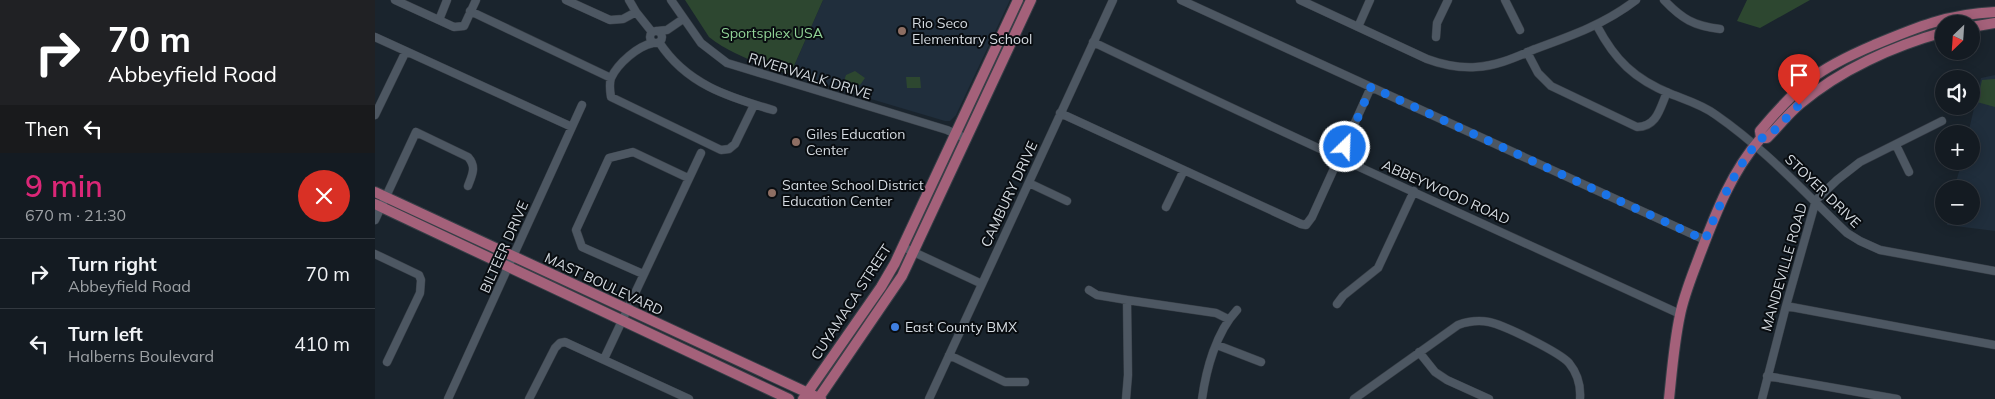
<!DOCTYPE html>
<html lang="en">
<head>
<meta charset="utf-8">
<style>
  body { margin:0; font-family:Mulish,sans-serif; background:#1d242a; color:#f1f3f6; height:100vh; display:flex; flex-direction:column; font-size:19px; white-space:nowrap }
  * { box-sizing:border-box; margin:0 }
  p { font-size:16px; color:#9da1a5 }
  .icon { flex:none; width:28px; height:28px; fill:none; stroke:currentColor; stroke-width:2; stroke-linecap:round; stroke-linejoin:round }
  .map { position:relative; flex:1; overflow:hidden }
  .details { display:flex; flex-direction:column; background:#141b22; width:375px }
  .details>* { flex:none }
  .guide { background:#202124; color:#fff; overflow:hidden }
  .needle { width:32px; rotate:205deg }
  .controls { position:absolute; left:1560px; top:15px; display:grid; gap:10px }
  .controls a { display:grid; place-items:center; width:45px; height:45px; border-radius:50%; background:#141b22; box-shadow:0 2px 12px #0003,0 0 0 1px #333940; font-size:25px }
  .pin { position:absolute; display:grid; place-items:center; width:42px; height:42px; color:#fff; margin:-51px -21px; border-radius:50% 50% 50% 0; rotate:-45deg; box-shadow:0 0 5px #0007 }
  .pin .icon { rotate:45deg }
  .me { position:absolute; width:55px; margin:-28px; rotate:24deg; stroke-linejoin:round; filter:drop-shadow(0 0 4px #0008) }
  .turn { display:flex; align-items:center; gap:18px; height:105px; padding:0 25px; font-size:22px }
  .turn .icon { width:65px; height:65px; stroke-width:2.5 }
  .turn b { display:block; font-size:35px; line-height:42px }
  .then { display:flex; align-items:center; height:48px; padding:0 25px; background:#0003; gap:10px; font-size:19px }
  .round { display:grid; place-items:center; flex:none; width:52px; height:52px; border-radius:26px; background:#1d242a }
  .overview { display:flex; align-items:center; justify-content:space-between; height:85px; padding:0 25px }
  h1 { font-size:30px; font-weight:600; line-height:38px; color:#db2777 }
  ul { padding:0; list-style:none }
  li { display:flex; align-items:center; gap:15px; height:70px; padding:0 25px; border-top:1px solid #333940 }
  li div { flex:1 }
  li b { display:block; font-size:19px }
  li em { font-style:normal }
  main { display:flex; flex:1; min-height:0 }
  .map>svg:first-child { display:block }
  .built { fill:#202e3c }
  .green { fill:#2d4730 }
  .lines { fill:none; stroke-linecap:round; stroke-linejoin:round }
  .minor-casing { stroke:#373e46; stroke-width:9 }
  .major-casing { stroke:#373e46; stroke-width:12 }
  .minor { stroke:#4d5762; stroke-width:8 }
  .major { stroke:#a4617a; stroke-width:10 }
  .route { stroke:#1a73e8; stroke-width:9; stroke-dasharray:0 16.2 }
  .education-dot { fill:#8d6e63; stroke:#090d11; stroke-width:2 }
  .shop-dot { fill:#3f7fe0; stroke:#090d11; stroke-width:2 }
  .labels { text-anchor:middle; stroke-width:4; stroke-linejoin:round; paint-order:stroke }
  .poi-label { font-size:14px; fill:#d5dbe1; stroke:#090d11; text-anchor:start }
  .park-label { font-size:14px; fill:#91d497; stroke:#090d11 }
  .street-label { font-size:14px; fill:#d5dbe1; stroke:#090d11 }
</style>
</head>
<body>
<main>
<section class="details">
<div class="guide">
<div class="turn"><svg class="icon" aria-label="right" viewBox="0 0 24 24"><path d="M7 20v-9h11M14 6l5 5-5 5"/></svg><div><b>70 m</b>Abbeyfield Road</div></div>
<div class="then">Then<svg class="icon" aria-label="left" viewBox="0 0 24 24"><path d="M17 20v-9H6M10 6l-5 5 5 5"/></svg></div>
</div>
<div class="overview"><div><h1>9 min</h1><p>670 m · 21:30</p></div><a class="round" style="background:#d93025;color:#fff"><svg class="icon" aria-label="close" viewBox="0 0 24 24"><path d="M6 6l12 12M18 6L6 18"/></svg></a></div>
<ul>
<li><svg class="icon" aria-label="right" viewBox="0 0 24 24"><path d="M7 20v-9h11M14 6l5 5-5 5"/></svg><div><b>Turn right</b><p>Abbeyfield Road</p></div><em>70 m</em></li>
<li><svg class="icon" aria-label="left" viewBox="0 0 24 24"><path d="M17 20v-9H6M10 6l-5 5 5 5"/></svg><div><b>Turn left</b><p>Halberns Boulevard</p></div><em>410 m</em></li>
</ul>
</section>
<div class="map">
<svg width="1620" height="399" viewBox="0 0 1620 399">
  <rect width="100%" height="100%" fill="#1a242d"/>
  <path class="built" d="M448 0H635L581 115 575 121H570L415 75Z
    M1620 75V231L1572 225 1573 216H1596V189H1579L1587 161H1596V134H1593L1606 78Z"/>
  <path class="green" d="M310 0H448L415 75C387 64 358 56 334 37Z
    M1372 0H1435L1385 28 1362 21Z
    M480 71 490 78 485 85 469 81 471 75Z
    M531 77H545L546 88H532Z
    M1620 79V107L1602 102 1607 80Z"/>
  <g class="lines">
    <g class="minor-casing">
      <path id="minor" d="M20 0 79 27 89 26 101 0
        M191 0 235 20 248 19 261 12
        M254 0 261 12 277 32
        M296 0 326 43 352 63 572 130 592 139
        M806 0 1330 240
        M925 0 1052 59C1068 65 1084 68 1101 67 1122 66 1141 57 1160 49 1196 36 1230 24 1261 0
        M1130 0 1145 30
        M1289 0C1307 19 1319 26 1345 29
        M95 11 236 78
        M64 20 72 0
        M1222 26C1240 60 1259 79 1296 94 1311 100 1328 105 1341 115 1390 149 1429 192 1472 233L1485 241 1505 250 1620 271
        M983 27 995 0
        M275 37a6 6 0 1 1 12 0a6 6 0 1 1-12 0Z
        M282 31 292 30 308 19
        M0 37 197 127
        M1061 37 1062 23 1073 0
        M284 42C311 84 353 97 398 110
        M718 42C913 136 1109 224 1305 314
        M278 43C263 46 243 63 236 78 234 84 235 91 236 97L346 150 354 149 360 144 379 105
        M1152 52 1163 73 1176 86 1262 127C1282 127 1285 108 1292 92
        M685 113 926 224 931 225 937 217 996 87
        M0 115 31 51
        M1521 145 1534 172
        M654 183 692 201
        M791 207 809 170
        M0 220 41 132 93 157C102 167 97 175 93 186
        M528 247 607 284
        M0 254 44 275 46 280 45 293 12 362
        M268 274 207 247 201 230 234 158 258 152 313 178
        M714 290 722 295 752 300 841 313 853 319
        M962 304 968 296 1003 268 1039 191
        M1411 306 1620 345
        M842 345 886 362
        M1044 352 1060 372 1072 380 1114 399
        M574 355 630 382H650
        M229 359 326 153
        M1392 376 1522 399
        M73 399 207 105
        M154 399 180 348 185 343 190 342 314 399
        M554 399 738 0
        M751 399 753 375 752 300
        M827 399C831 370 841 332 862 310
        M979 399 1083 325C1094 321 1103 320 1114 322 1129 325 1184 352 1194 363 1203 374 1206 385 1205 399
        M1387 399 1411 306 1441 200 1462 180 1485 162 1567 121"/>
    </g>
    <g class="major-casing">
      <path id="major" d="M1596 27 1620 23
        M1386 138 1385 131C1400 113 1417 94 1436 79 1454 65 1478 54 1499 45 1542 27 1573 14 1620 12
        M0 192 446 399
        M0 204 414 399
        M428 399 506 287 520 263 643 0
        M443 399 527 276 656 0
        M1294 399C1297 371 1299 343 1305 315 1309 295 1317 276 1324 257 1340 215 1356 172 1386 138H1392C1403 127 1413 114 1425 104 1465 70 1518 46 1569 32"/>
    </g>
    <use href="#minor" class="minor"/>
    <use href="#major" class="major"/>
  </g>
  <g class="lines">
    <path class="route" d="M970 147 996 87 1330 240C1345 204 1360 168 1386 138H1392L1424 105"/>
  </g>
  <g class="education-dot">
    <circle cx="527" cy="31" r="5"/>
    <circle cx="421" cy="142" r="5"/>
    <circle cx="397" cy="193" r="5"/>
  </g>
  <circle class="shop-dot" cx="520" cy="327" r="5"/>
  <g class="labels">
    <g class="poi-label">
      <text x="537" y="28">Rio Seco<tspan x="537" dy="16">Elementary School</tspan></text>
      <text x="431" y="139">Giles Education<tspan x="431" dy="16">Center</tspan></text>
      <text x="407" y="190">Santee School District<tspan x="407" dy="16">Education Center</tspan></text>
      <text x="530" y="332">East County BMX</text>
    </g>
    <g class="park-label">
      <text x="397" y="38">Sportsplex USA</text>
    </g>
    <g class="street-label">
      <text transform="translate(435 76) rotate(17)" y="5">RIVERWALK DRIVE</text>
      <text transform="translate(1448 191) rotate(44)" y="5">STOYER DRIVE</text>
      <text transform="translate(1071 192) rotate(24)" y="5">ABBEYWOOD ROAD</text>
      <text transform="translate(634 194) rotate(-65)" y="5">CAMBURY DRIVE</text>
      <text transform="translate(129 247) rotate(-66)" y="5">BILTEER DRIVE</text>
      <text transform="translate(1409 267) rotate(-74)" y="5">MANDEVILLE ROAD</text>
      <text transform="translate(229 284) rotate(25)" y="5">MAST BOULEVARD</text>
      <text transform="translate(476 302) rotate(-57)" y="5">CUYAMACA STREET</text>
    </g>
  </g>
</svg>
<div class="controls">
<a><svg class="needle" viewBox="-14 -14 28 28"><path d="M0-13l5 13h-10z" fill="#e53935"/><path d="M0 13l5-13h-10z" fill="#9da1a5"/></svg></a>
<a><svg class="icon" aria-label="sound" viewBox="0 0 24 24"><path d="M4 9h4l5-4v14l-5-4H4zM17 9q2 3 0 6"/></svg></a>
<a>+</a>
<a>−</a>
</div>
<div class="pin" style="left:1424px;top:105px;background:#d93025"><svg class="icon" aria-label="arrive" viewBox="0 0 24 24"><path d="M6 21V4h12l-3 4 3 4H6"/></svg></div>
<svg class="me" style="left:970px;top:147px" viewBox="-20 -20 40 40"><circle r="17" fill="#1a73e8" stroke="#fff" stroke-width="3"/><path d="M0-11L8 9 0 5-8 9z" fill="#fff"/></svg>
</div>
</main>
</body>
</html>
